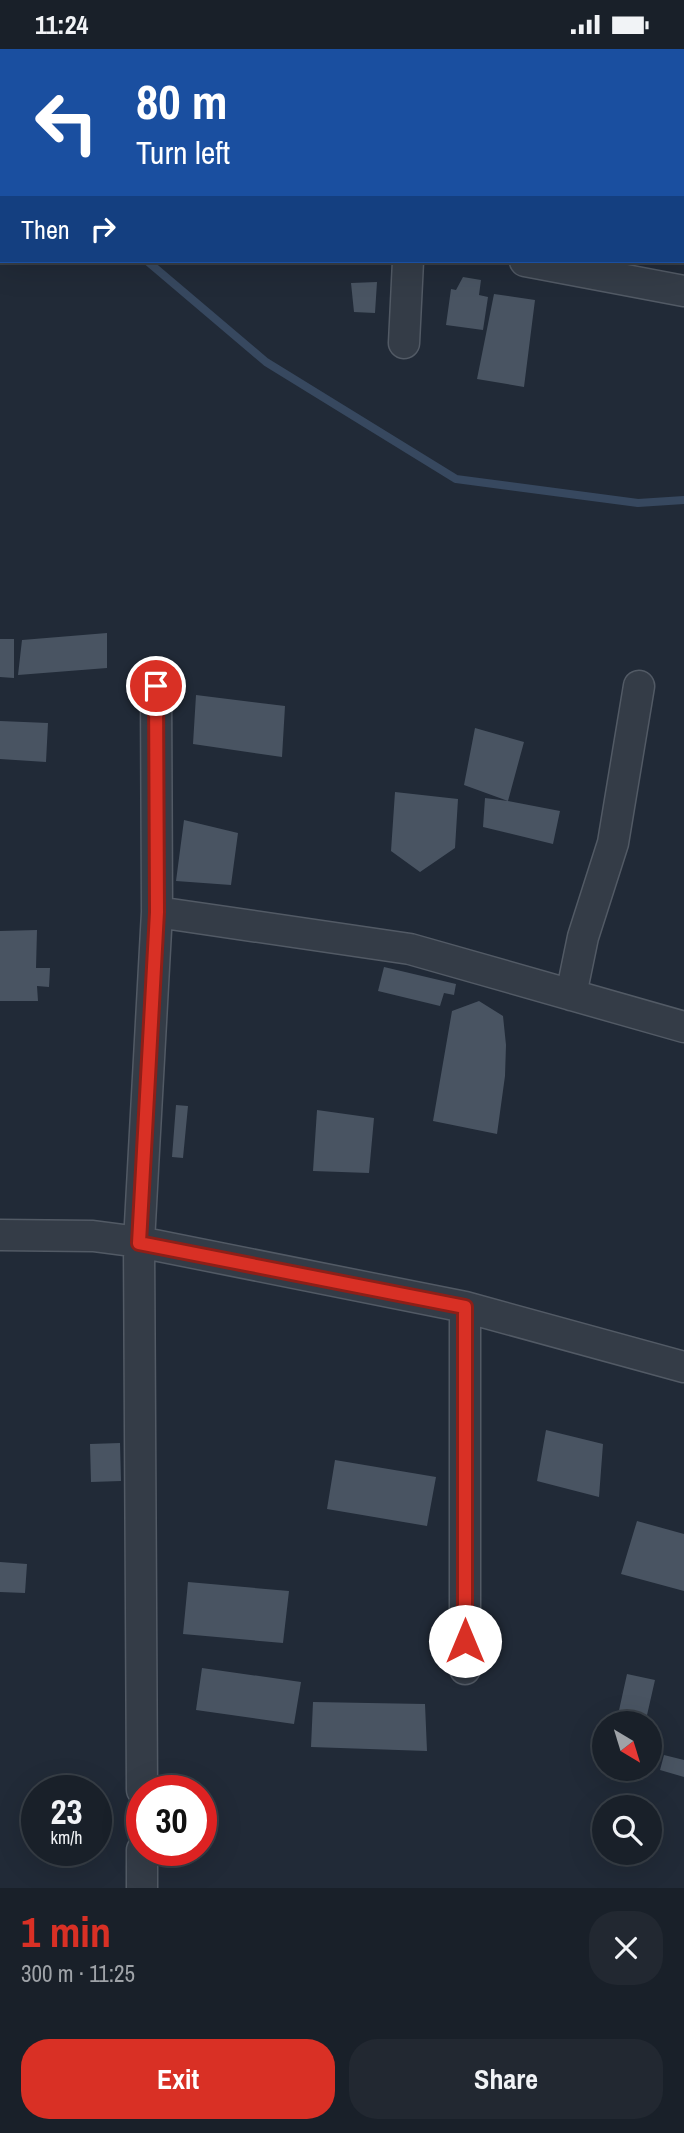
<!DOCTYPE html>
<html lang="en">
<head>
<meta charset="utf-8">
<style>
  body { margin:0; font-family:"Archivo Narrow",sans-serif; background:#222831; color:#f1f3f6; height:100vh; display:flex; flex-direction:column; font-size:26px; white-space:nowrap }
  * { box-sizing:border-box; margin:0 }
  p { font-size:23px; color:#9fa3a8 }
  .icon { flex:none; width:38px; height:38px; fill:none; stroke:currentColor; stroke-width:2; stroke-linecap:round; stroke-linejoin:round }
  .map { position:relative; height:1839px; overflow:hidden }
  .sheet { display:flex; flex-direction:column; background:#192029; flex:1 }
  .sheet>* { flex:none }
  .hud { position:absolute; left:0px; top:0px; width:684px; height:214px; box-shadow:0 7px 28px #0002,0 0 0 2px #373e46; background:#1a4fa0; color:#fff; overflow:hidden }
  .needle { width:46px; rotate:142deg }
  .controls { position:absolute; left:592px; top:1662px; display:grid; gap:14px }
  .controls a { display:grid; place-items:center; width:70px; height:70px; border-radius:50%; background:#192029; box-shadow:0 7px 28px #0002,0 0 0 2px #373e46; font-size:35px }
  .speed { position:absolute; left:21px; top:1726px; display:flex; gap:14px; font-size:35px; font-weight:700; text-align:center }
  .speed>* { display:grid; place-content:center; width:91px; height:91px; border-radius:50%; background:#192029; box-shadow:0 7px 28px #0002,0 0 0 2px #373e46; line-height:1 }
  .speed small { font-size:18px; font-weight:400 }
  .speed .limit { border:10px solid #d22; background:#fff; color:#111 }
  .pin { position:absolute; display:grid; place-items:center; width:60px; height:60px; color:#fff; margin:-30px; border:4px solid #fff; border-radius:50%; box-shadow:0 2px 7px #0007 }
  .me { position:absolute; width:77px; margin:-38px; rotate:0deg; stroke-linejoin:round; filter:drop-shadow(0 0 5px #0008) }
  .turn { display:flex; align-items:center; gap:24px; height:147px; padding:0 21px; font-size:32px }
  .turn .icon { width:91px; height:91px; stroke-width:2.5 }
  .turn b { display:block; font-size:49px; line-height:60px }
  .then { display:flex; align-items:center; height:66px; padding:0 21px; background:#0003; gap:14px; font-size:26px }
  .round { display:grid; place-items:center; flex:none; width:74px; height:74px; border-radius:28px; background:#222831 }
  .head { display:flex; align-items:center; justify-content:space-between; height:119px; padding:0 21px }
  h1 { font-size:42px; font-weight:700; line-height:52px; color:#d93025 }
  .primary-button { display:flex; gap:14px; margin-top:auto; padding:14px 21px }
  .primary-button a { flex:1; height:80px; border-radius:28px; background:#d93025; color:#fff; font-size:28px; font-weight:700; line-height:80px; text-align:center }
  .primary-button a+a { background:#222831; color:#f1f3f6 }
  .status { display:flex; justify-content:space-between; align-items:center; height:49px; padding:0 35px; background:#192029; direction:ltr }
  .status svg { height:19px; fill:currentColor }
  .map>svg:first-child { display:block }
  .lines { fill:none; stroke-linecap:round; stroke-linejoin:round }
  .stream { stroke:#37485f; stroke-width:8 }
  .building { fill:#495462 }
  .minor-casing { stroke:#525a65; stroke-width:33 }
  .minor { stroke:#343c47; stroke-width:30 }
  .route-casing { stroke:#8d1f18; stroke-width:18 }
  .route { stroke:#d93025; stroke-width:12 }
</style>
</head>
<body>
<div class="status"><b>11:24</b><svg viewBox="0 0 49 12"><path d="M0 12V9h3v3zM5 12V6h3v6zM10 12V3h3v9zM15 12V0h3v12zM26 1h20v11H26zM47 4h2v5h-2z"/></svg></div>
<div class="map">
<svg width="684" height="1839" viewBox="0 0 684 1839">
  <rect width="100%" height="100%" fill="#212a37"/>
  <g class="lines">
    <path class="stream" d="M0 150H2
      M147 212 266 313 456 430 638 454 684 451"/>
  </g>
  <path class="building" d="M301 212H378V216L301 214Z
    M463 228 481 231 479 246 488 248 483 281 446 276 451 240 456 241Z
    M377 233 375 264 354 263 351 234Z
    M494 245 535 251 524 338 477 330Z
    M107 584V619L18 626 22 591Z
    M0 590H14V629L0 628Z
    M196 646 285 657 282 708 193 695Z
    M0 672 48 674 46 713 0 710Z
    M475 679 524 693 508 752 560 762 553 795 483 778 485 749 508 752 464 736Z
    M395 743 458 750 455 799 420 823 391 802Z
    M184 771 238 784 231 836 176 832Z
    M37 881 36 919H50L49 938 37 937 38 952H0V882Z
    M384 918 456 935 454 946 444 944 440 957 378 942Z
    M479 952 503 967 506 996 505 1027 497 1085 433 1072 452 962Z
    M176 1056 188 1057 183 1109 172 1108Z
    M317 1061 374 1069 369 1124 313 1122Z
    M546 1381 603 1395 599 1448 537 1432Z
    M120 1394 121 1432 91 1433 90 1395Z
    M335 1411 436 1428 427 1477 327 1460Z
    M637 1472 684 1485V1542L621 1525Z
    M0 1513 27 1515 25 1544 0 1543Z
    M188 1533 289 1542 283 1594 183 1585Z
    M202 1619 301 1633 294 1675 196 1661Z
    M627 1625 655 1631 645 1675H616Z
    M313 1653 425 1655 427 1702 311 1698Z
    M664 1706 684 1711V1728L660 1721Z"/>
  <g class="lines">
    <g class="minor-casing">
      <path id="minor" d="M413 2V0
        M525 212 684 242
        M404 294 408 212
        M157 863 410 900 684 978
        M571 946 583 888 613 794 639 637
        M0 1186 93 1187 139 1193 465 1258 684 1318
        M465 1258V1620
        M142 1741 139 1193 157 863 156 637
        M142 1839V1801"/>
    </g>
    <use href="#minor" class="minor"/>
  </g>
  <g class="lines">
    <g class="route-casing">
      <path id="route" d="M156 637 157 863 139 1194 465 1258V1592"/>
    </g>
    <use href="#route" class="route"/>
  </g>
</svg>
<div class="controls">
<a><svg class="needle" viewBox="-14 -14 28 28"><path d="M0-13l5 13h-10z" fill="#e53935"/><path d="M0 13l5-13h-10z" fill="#9fa3a8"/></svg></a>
<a><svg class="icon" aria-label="search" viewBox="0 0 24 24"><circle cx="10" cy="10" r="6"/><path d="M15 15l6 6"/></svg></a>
</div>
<div class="speed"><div>23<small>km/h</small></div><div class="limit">30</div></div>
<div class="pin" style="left:156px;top:637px;background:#d93025"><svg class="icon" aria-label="arrive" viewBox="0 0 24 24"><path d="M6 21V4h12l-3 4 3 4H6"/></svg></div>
<svg class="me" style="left:465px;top:1592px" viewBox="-20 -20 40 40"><circle r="19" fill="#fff"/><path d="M0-13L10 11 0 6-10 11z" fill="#d93025"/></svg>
<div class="hud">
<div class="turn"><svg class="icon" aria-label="left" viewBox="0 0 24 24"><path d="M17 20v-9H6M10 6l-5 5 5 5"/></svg><div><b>80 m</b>Turn left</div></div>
<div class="then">Then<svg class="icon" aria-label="right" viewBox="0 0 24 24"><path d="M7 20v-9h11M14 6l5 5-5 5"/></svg></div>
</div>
</div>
<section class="sheet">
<div class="head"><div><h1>1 min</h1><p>300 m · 11:25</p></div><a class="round"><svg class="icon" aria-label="close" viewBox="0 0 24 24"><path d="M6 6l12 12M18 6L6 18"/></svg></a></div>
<div class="primary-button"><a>Exit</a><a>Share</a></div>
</section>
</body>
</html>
